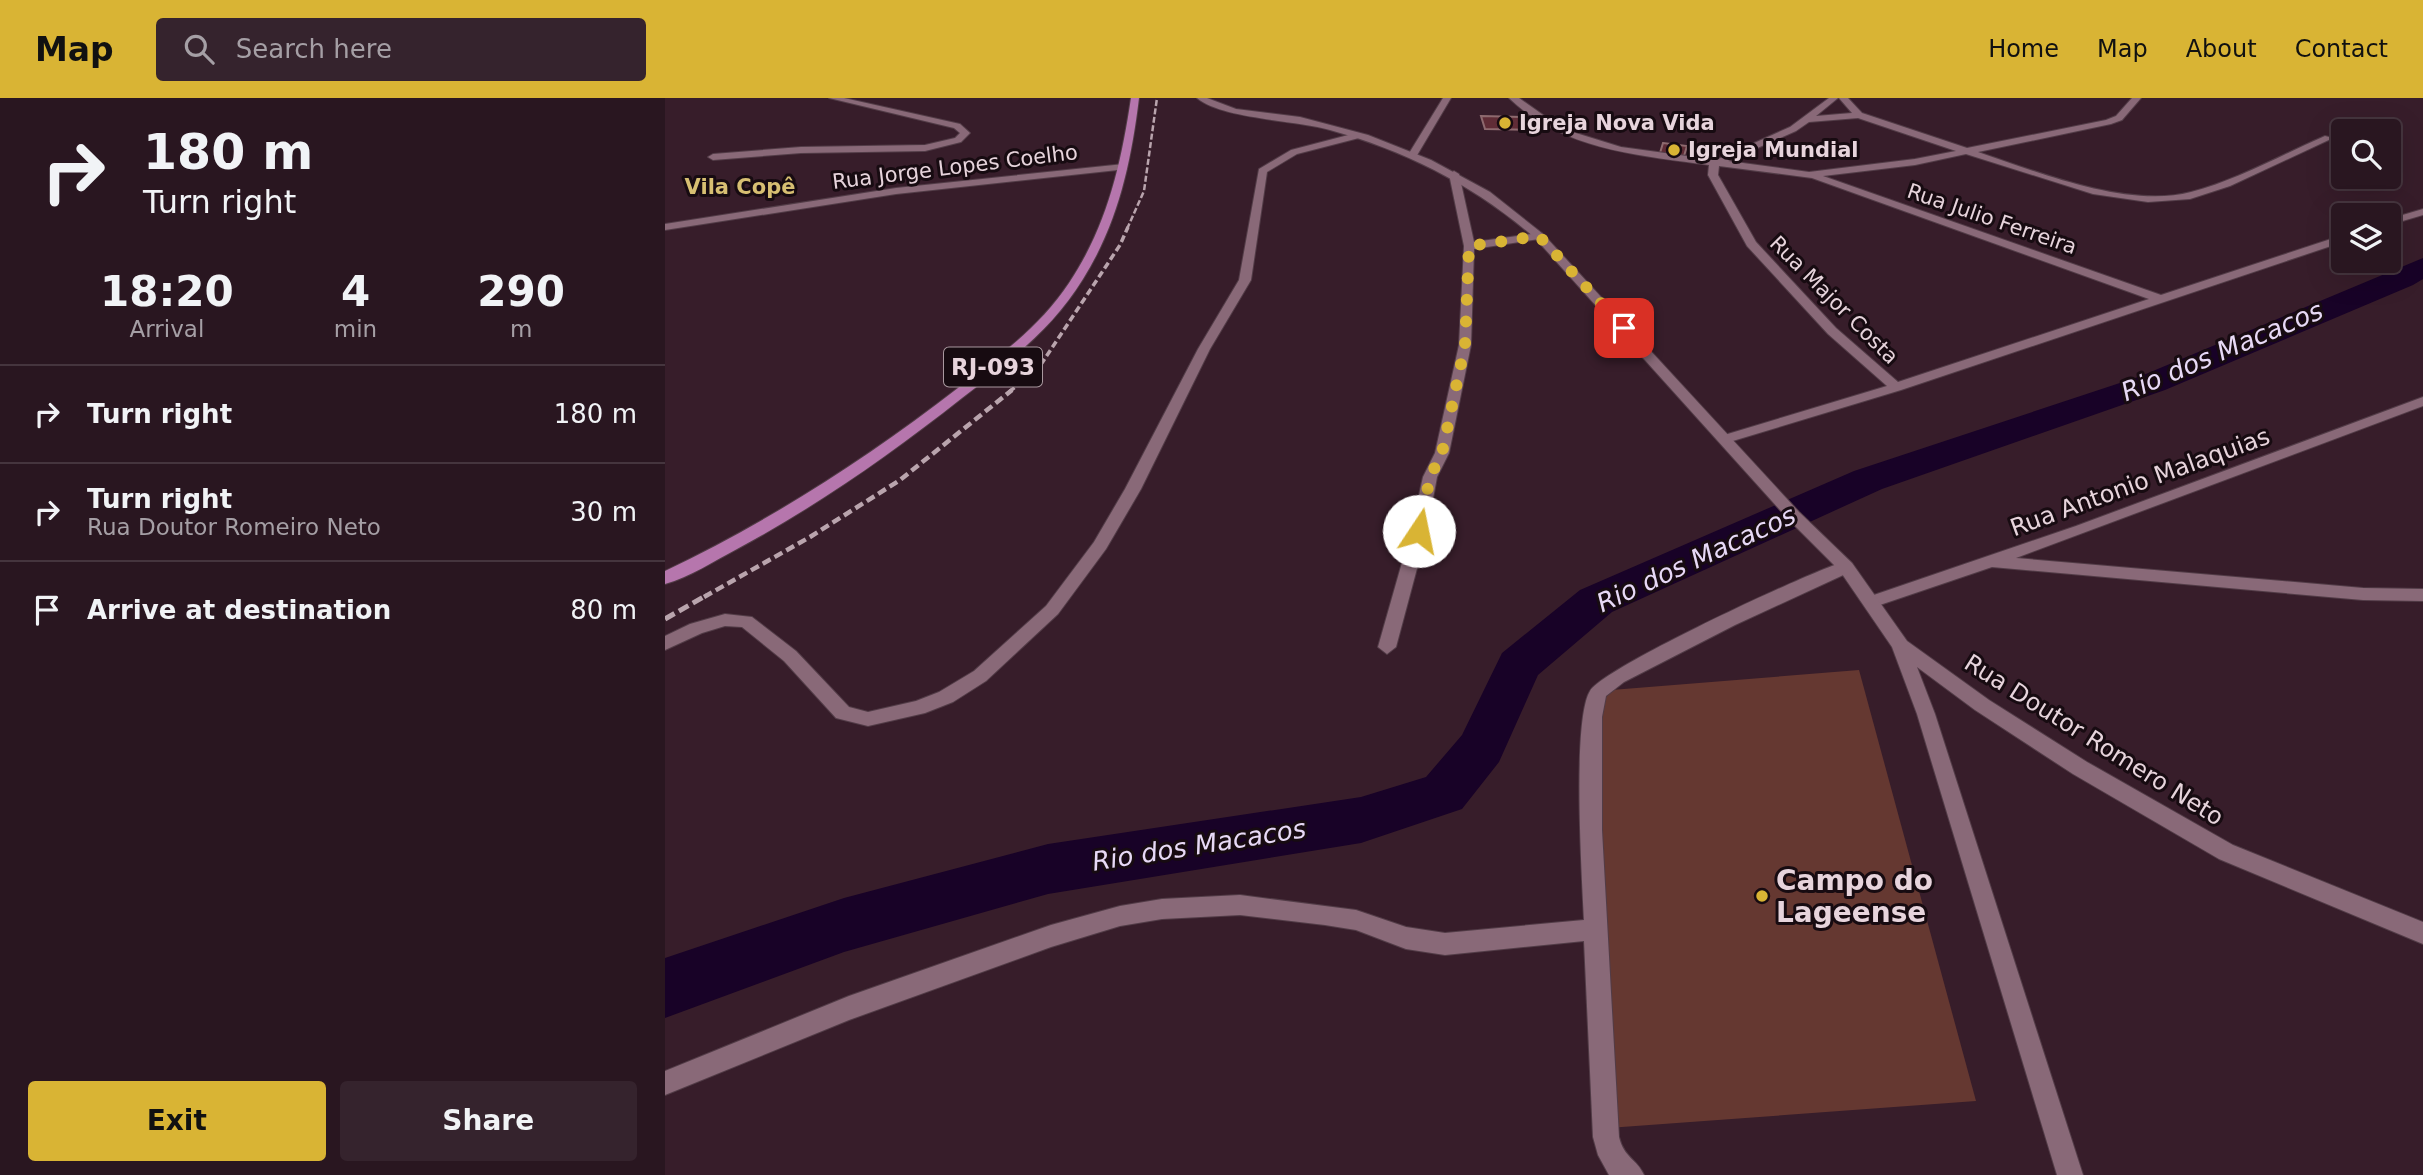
<!DOCTYPE html>
<html lang="en">
<head>
<meta charset="utf-8">
<style>
  body { margin:0; font-family:"DejaVu Sans",sans-serif; background:#35232d; color:#f1f3f6; height:100vh; display:flex; flex-direction:column; font-size:26px; white-space:nowrap }
  * { box-sizing:border-box; margin:0 }
  p { font-size:23px; color:#a59fa5 }
  .icon { flex:none; width:38px; height:38px; fill:none; stroke:currentColor; stroke-width:2; stroke-linecap:round; stroke-linejoin:round }
  .map { position:relative; flex:1; overflow:hidden }
  .sheet { display:flex; flex-direction:column; background:#291620; width:665px }
  .sheet>* { flex:none }
  .hud { background:#291620; color:#f1f3f6; overflow:hidden }
  .controls { position:absolute; left:1666px; top:21px; display:grid; gap:14px }
  .controls a { display:grid; place-items:center; width:70px; height:70px; border-radius:7px; background:#291620; box-shadow:0 7px 28px #0002,0 0 0 2px #45353e; font-size:35px }
  .pin { position:absolute; display:grid; place-items:center; width:60px; height:60px; color:#fff; margin:-30px; border-radius:14px; box-shadow:0 4px 10px #0006 }
  .me { position:absolute; width:77px; margin:-38px; rotate:11deg; stroke-linejoin:round; filter:drop-shadow(0 0 5px #0008) }
  .turn { display:flex; align-items:center; gap:24px; height:147px; padding:0 28px; font-size:32px }
  .turn .icon { width:91px; height:91px; stroke-width:2.5 }
  .turn b { display:block; font-size:49px; line-height:60px }
  .eta { display:flex; justify-content:space-evenly; align-items:center; height:119px; text-align:center }
  .eta b { font-size:42px; font-weight:700; line-height:49px }
  .primary-button { display:flex; gap:14px; margin-top:auto; padding:14px 28px }
  .primary-button a { flex:1; height:80px; border-radius:7px; background:#d9b434; color:#111; font-size:28px; font-weight:700; line-height:80px; text-align:center }
  .primary-button a+a { background:#35232d; color:#f1f3f6 }
  ul { padding:0; list-style:none }
  li { display:flex; align-items:center; gap:21px; height:98px; padding:0 28px; border-top:2px solid #45353e }
  li div { flex:1 }
  li b { display:block; font-size:26px }
  li em { font-style:normal }
  header { display:flex; align-items:center; gap:42px; box-sizing:border-box; height:98px; padding:0 35px; background:#d9b434; color:#111 }
  header strong { font-size:33px }
  nav { display:flex; gap:38px; margin-inline-start:auto; font-size:24px }
  .search { width:490px; height:63px; background:#35232d; display:flex; align-items:center; gap:18px; box-sizing:border-box; padding:0 24px; border-radius:7px; color:#a59fa5; font-size:26px }
  main { display:flex; flex:1; min-height:0 }
  .map>svg:first-child { display:block }
  .green { fill:#653831 }
  .lines { fill:none; stroke-linecap:round; stroke-linejoin:round }
  .river { fill:#180227; fill-rule:evenodd }
  .building { fill:#602c36; stroke:#8e6a6f; stroke-width:2 }
  .minor-casing { stroke:#523c47; stroke-width:2 }
  .tertiary-casing { stroke:#523c47; stroke-width:2 }
  .primary-casing { stroke:#523c47; stroke-width:2 }
  .minor { fill:#896978; fill-rule:evenodd }
  .tertiary { fill:#896978; fill-rule:evenodd }
  .primary { fill:#b676ad; fill-rule:evenodd }
  .rail-far3 { stroke:#b9a4ad; stroke-width:2.5; stroke-dasharray:6 2.5; stroke-linecap:butt }
  .rail-far2 { stroke:#b9a4ad; stroke-width:3.5; stroke-dasharray:7 3.5; stroke-linecap:butt }
  .rail-far1 { stroke:#b9a4ad; stroke-width:4.5; stroke-dasharray:9 4.5; stroke-linecap:butt }
  .rail { stroke:#b9a4ad; stroke-width:5; stroke-dasharray:11 5; stroke-linecap:butt }
  .route { stroke:#d9b434; stroke-width:12; stroke-dasharray:0 21.6 }
  .poi-dot { fill:#d9b434; stroke:#170b11; stroke-width:2.5 }
  .labels { text-anchor:middle; stroke-width:6; stroke-linejoin:round; paint-order:stroke }
  .far-poi-label { font-size:21px; font-weight:bold; fill:#e7d4dc; stroke:#170b11; text-anchor:start }
  .far-street-label { font-size:21px; fill:#e7d4dc; stroke:#170b11 }
  .far-neighbourhood-label { font-size:21px; font-weight:bold; fill:#d7bf72; stroke:#170b11 }
  .shield { fill:#170b11; stroke:#a9989f; stroke-width:2 }
  .shield-label { font-size:23px; font-weight:bold; fill:#e7d4dc }
  .street-label { font-size:24px; fill:#e7d4dc; stroke:#170b11 }
  .water-label { font-size:26px; font-style:italic; fill:#e7d9f6; stroke:#170b11 }
  .near-poi-label { font-size:28px; font-weight:bold; fill:#e7d4dc; stroke:#170b11; text-anchor:start }
</style>
</head>
<body>
<header>
<strong>Map</strong>
<div class="search"><svg class="icon" aria-label="search" viewBox="0 0 24 24"><circle cx="10" cy="10" r="6"/><path d="M15 15l6 6"/></svg>Search here</div>
<nav><a>Home</a><a>Map</a><a>About</a><a>Contact</a></nav>
</header>
<main>
<section class="sheet">
<div class="hud">
<div class="turn"><svg class="icon" aria-label="right" viewBox="0 0 24 24"><path d="M7 20v-9h11M14 6l5 5-5 5"/></svg><div><b>180 m</b>Turn right</div></div>
</div>
<div class="eta">
<div><b>18:20</b><p>Arrival</p></div>
<div><b>4</b><p>min</p></div>
<div><b>290</b><p>m</p></div>
</div>
<ul>
<li><svg class="icon" aria-label="right" viewBox="0 0 24 24"><path d="M7 20v-9h11M14 6l5 5-5 5"/></svg><div><b>Turn right</b></div><em>180 m</em></li>
<li><svg class="icon" aria-label="right" viewBox="0 0 24 24"><path d="M7 20v-9h11M14 6l5 5-5 5"/></svg><div><b>Turn right</b><p>Rua Doutor Romeiro Neto</p></div><em>30 m</em></li>
<li><svg class="icon" aria-label="arrive" viewBox="0 0 24 24"><path d="M6 21V4h12l-3 4 3 4H6"/></svg><div><b>Arrive at destination</b></div><em>80 m</em></li>
</ul>
<div class="primary-button"><a>Exit</a><a>Share</a></div>
</section>
<div class="map">
<svg width="1758" height="1077" viewBox="0 0 1758 1077">
  <rect width="100%" height="100%" fill="#371d2a"/>
  <path class="green" d="M1194 572 1311 1003 943 1030 934 593Z"/>
  <g class="lines">
    <path class="river" d="M1758 160V181L1748 187 1500 292 1217 391 947 514 873 577 834 664 797 711 696 745 383 796 179 854 0 920V860L179 800 383 746 696 699 761 679 797 637 837 555 915 492 1189 373 1476 278Z"/>
  </g>
  <path class="building" d="M816 18 857 19 868 32 820 31Z
    M998 45 1022 48 1019 58 995 55Z"/>
  <g class="lines">
    <g class="minor-casing">
      <path id="minor" d="M164 0H179L295 26 305 35 296 44 260 53 136 55 48 62 43 59 48 56 136 49 260 47 290 40 295 35 289 30Z
        M778 0H786L751 59H745L743 57Z
        M844 0H854L898 31 956 49 1051 62 1125 29 1164 0H1173L1151 18 1187 15 1174 0H1183L1197 15 1302 50 1441 22 1451 18 1467 0H1476L1457 22 1446 26 1313 54C1373 74 1463 111 1526 94 1572 82 1616 57 1660 38L1668 40 1565 88 1525 101 1483 104 1428 96 1301 56 1250 67 1158 78 1496 197 1678 137V144L1236 292 1061 345 1056 344V338L1222 288 1163 236 1082 148 1043 77 1044 67C973 57 898 52 844 0ZM1193 20 1291 53 1250 61 1144 74 1063 63 1131 33 1144 24ZM1054 68 1147 80 1484 201 1233 284 1171 230 1091 144 1053 77Z
        M691 35 696 38 694 40 632 56 602 74 586 182 545 251 476 391 441 451 393 516 321 583 288 604 260 615 203 628 171 620 119 563 77 529 60 528 37 535 0 552V538L25 526 60 516 87 519 131 553 184 609 203 614 251 603 274 594 309 573 381 508 429 444 460 391 533 251 574 182 594 71 626 52Z
        M459 66 462 67V71L231 96 0 132V126L231 90Z
        M789 73 794 76 809 144 874 135 879 138 874 141 809 151 806 247 784 355 772 379 762 433 731 549 722 556 713 549 746 433 758 379 770 355 794 247 799 148 784 76Z
        M1758 111V117L1724 127V121Z
        M1758 299V308L1351 460 1698 490 1758 491V503L1698 502 1327 469 1206 510 1198 504 1200 500 1411 428Z
        M1181 463 1189 469 1187 473 1070 527 959 584 941 598 937 619V732L954 1039C959 1060 972 1061 979 1077H944L933 1057 928 1039 919 843 780 857 741 851 691 832 660 827 575 817 497 821 455 828 386 849 184 922 0 997V973L184 898 386 827 455 808 497 801 575 797 691 812 741 829 780 835 919 822C917 780 907 622 925 593 938 570 1146 473 1181 463Z"/>
    </g>
    <g class="tertiary-casing">
      <path id="tertiary" d="M532 0H542L571 11 635 19 703 37 766 62 825 94 878 136 1134 414 1187 465 1242 543 1324 602 1422 664 1568 747 1758 824V846L1554 761 1408 676 1310 612 1252 569 1270 616 1418 1077H1392L1252 616 1227 549 1175 473 1124 422 870 140C810 88 742 53 665 32 630 22 557 21 532 0Z"/>
    </g>
    <g class="primary-casing">
      <path id="primary" d="M466 0H474C466 65 453 125 418 181 387 232 343 264 297 300 226 356 152 408 72 451 49 463 25 479 0 486V473C105 423 201 361 293 290 334 258 375 229 404 185 442 128 456 67 466 0Z"/>
    </g>
    <use href="#minor" class="minor"/>
    <use href="#tertiary" class="tertiary"/>
    <use href="#primary" class="primary"/>
    <path class="rail-far3" d="M462 131 479 93 492 0"/>
    <path class="rail-far2" d="M344 294 373 271 455 147 463 129"/>
    <path class="rail-far1" d="M39 499 145 439 235 382 347 292"/>
    <path class="rail" d="M0 521 42 497"/>
  </g>
  <g class="lines">
    <path class="route" d="M754 433 765 379 777 355 800 247 804 148 874 138 959 230"/>
  </g>
  <g class="poi-dot">
    <circle cx="840" cy="25" r="7"/>
    <circle cx="1009" cy="52" r="7"/>
    <circle cx="1097" cy="798" r="7"/>
  </g>
  <g class="labels">
    <g class="far-poi-label">
      <text x="854" y="32">Igreja Nova Vida</text>
      <text x="1023" y="59">Igreja Mundial</text>
    </g>
    <g class="far-street-label">
      <text transform="translate(290 69) rotate(-7)" y="7">Rua Jorge Lopes Coelho</text>
      <text transform="translate(1327 121) rotate(19)" y="7">Rua Julio Ferreira</text>
      <text transform="translate(1169 202) rotate(45)" y="7">Rua Major Costa</text>
    </g>
    <g class="far-neighbourhood-label">
      <text x="75" y="96">Vila Copê</text>
    </g>
    <rect class="shield" x="279" y="249.5" width="98" height="39" rx="5"/>
    <g class="shield-label">
      <text x="328" y="277">RJ-093</text>
    </g>
    <g class="street-label">
      <text transform="translate(1475 384) rotate(-20)" y="8">Rua Antonio Malaquias</text>
      <text transform="translate(1429 642) rotate(32)" y="8">Rua Doutor Romero Neto</text>
    </g>
    <g class="water-label">
      <text transform="translate(1557 253) rotate(-23)" y="9">Rio dos Macacos</text>
      <text transform="translate(1031 461) rotate(-25)" y="9">Rio dos Macacos</text>
      <text transform="translate(534 747) rotate(-9)" y="9">Rio dos Macacos</text>
    </g>
    <g class="near-poi-label">
      <text x="1111" y="792">Campo do<tspan x="1111" dy="32">Lageense</tspan></text>
    </g>
  </g>
</svg>
<div class="controls">
<a><svg class="icon" aria-label="search" viewBox="0 0 24 24"><circle cx="10" cy="10" r="6"/><path d="M15 15l6 6"/></svg></a>
<a><svg class="icon" aria-label="layers" viewBox="0 0 24 24"><path d="M12 4l9 5-9 5-9-5zM3 14l9 5 9-5"/></svg></a>
</div>
<div class="pin" style="left:959px;top:230px;background:#d93025"><svg class="icon" aria-label="arrive" viewBox="0 0 24 24"><path d="M6 21V4h12l-3 4 3 4H6"/></svg></div>
<svg class="me" style="left:754px;top:433px" viewBox="-20 -20 40 40"><circle r="19" fill="#fff"/><path d="M0-13L10 11 0 6-10 11z" fill="#d9b434"/></svg>
</div>
</main>
</body>
</html>
